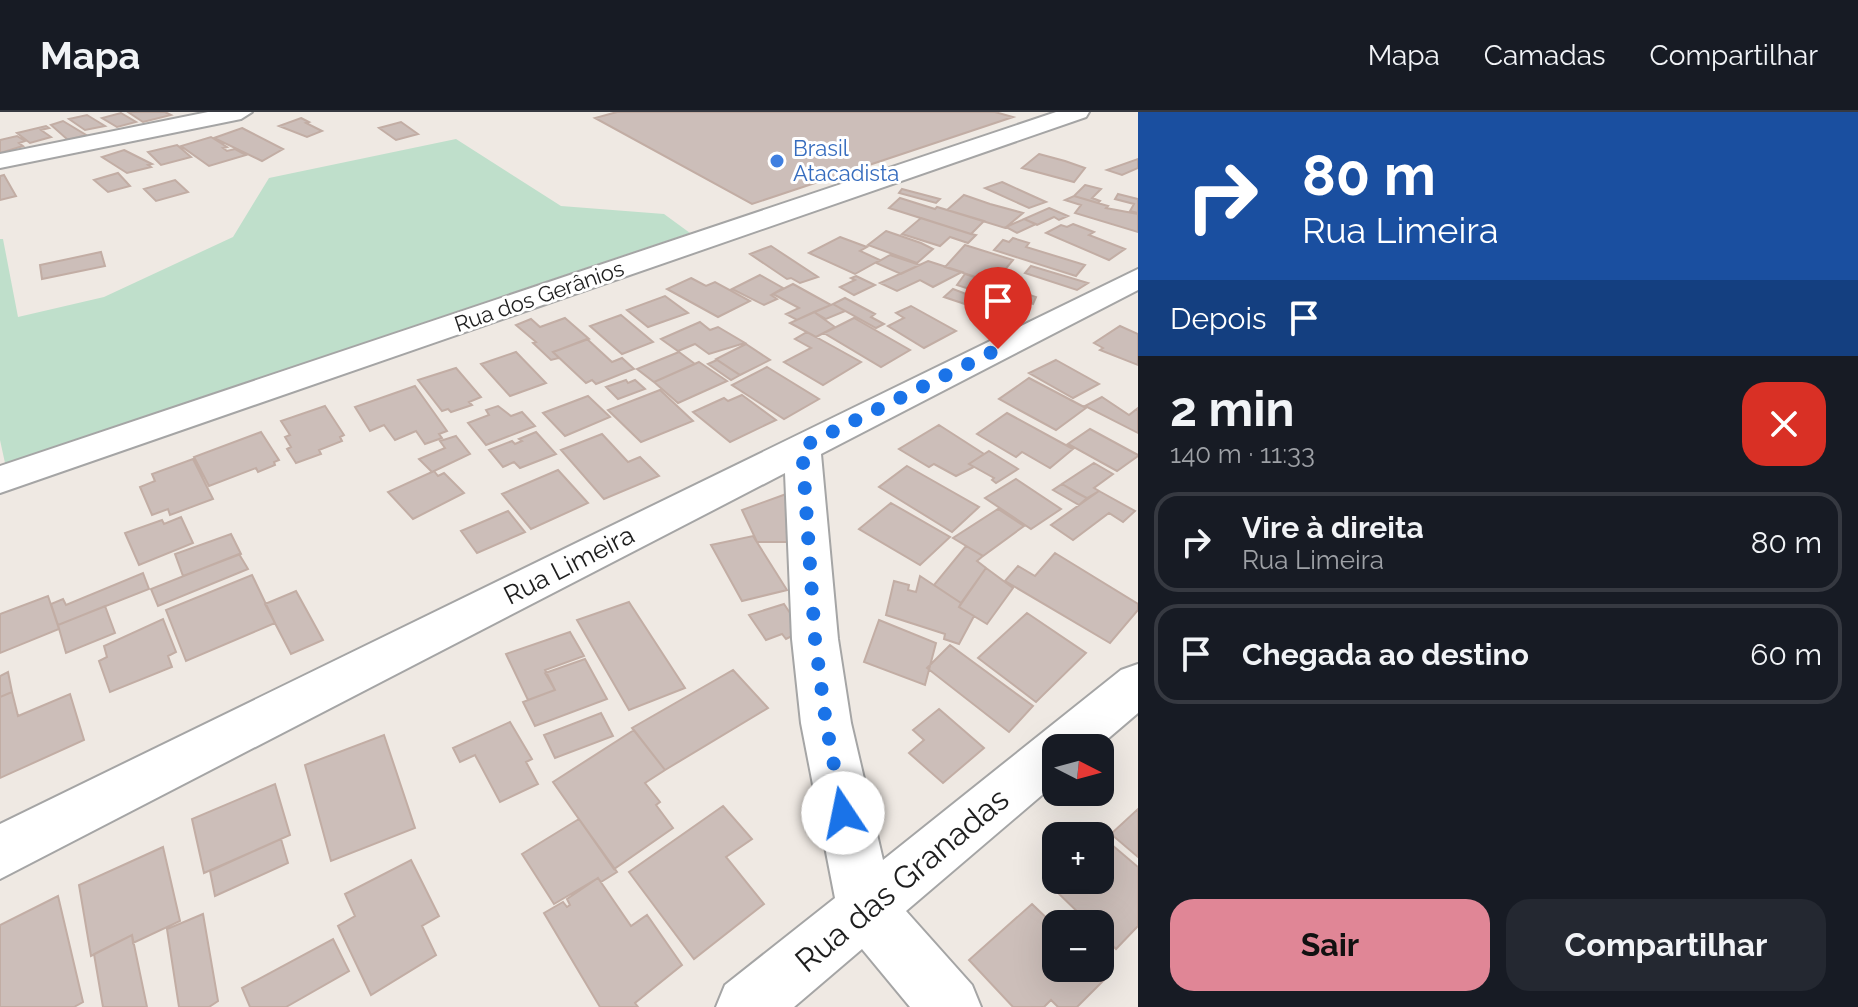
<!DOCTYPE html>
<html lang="pt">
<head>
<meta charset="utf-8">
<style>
  body { margin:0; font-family:Raleway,sans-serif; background:#242831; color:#f1f3f6; height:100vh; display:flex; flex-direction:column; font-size:30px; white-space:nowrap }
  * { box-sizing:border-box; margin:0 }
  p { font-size:26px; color:#9ea1a6 }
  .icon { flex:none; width:44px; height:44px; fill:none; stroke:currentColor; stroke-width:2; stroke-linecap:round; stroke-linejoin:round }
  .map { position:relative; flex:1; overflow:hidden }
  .drawer { display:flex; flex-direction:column; background:#171b24; width:720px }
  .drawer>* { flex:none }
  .top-card { background:#1a4fa0; color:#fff; overflow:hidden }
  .needle { width:52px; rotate:96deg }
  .buttons { position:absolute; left:1042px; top:622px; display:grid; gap:16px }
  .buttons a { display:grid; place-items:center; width:72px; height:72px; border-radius:16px; background:#171b24; box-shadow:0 8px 32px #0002; font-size:40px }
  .pin { position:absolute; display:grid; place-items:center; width:68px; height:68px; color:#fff; margin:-82px -34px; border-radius:50% 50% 50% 0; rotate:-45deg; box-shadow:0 0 8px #0007 }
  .pin .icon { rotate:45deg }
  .me { position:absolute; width:88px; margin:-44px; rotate:349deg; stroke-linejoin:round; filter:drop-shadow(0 0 6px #0008) }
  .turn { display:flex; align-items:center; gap:28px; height:168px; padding:0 32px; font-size:36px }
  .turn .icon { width:104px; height:104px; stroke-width:2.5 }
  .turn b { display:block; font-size:56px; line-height:68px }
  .then { display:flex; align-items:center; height:76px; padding:0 32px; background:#0003; gap:16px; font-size:30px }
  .round { display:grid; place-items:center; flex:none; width:84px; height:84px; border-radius:24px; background:#242831 }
  .summary { display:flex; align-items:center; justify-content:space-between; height:136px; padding:0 32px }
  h1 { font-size:48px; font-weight:700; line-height:60px }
  .action { display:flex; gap:16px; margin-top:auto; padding:16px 32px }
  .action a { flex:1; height:92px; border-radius:24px; background:#e08696; color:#111; font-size:32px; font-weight:700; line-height:92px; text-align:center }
  .action a+a { background:#242831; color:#f1f3f6 }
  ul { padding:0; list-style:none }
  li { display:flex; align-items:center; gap:24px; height:100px; margin:0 16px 12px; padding:0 16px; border:4px solid #363941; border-radius:24px }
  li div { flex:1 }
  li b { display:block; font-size:30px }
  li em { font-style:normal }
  header { display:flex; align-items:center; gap:48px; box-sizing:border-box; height:112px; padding:0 40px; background:#171b24; border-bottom:2px solid #363941 }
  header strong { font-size:38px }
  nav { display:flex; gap:44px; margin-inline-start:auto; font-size:28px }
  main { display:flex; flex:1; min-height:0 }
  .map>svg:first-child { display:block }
  .wetland { fill:#bfdfcb }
  .building { fill:#ccbeb9; stroke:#c2ada4; stroke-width:2 }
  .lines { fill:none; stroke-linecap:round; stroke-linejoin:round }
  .minor-casing { stroke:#a5a5a5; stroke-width:4 }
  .minor { fill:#fff; fill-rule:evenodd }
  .route { stroke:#1a73e8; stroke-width:14; stroke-dasharray:0 25.2 }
  .shop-dot { fill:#3f7fe0; stroke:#fff; stroke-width:3 }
  .labels { text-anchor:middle; stroke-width:6; stroke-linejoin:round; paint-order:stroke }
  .far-shop-label { font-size:22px; fill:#366cbe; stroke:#fff; text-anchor:start }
  .far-street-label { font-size:22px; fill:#1e1e1e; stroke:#fff }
  .street-label { font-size:26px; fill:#1e1e1e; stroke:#fff }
  .near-street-label { font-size:32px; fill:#1e1e1e; stroke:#fff }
</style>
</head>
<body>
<header>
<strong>Mapa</strong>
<nav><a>Mapa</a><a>Camadas</a><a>Compartilhar</a></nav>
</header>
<main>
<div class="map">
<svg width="1138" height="895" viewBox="0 0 1138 895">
  <rect width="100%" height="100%" fill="#efe9e3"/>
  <path class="wetland" d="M456 27 561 94 664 102 690 121 5 351 0 328V127H3L18 205 104 185 233 125 269 66Z"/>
  <path class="building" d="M128 0H165L171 3 143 10Z
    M617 0H995L1013 5 752 92 595 6Z
    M121 1 136 10 117 15 102 6Z
    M87 3 105 14 85 18 69 7Z
    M301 6 309 10 306 11 322 19 307 25 279 14Z
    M63 9 86 23 68 28 51 13Z
    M401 10 418 22 396 28 379 16Z
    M46 14 49 16 41 18 51 25 30 31 17 21Z
    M242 16 283 37 262 49 214 26Z
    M17 24 25 29 19 31 23 34 0 41V28Z
    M211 25 227 35 223 36 227 39 235 37 246 43 209 54 181 34Z
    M177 33 191 45 161 53 148 40Z
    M124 38 152 52 148 53 151 55 127 61 102 45Z
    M1039 42 1065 49 1085 56 1074 70 1022 56Z
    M1138 47V56L1122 63 1107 58Z
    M118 61 130 74 108 80 94 68Z
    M4 63 16 84 0 88V64Z
    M175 68 188 80 156 89 144 77Z
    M1002 70 1046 90 1029 96 985 76Z
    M1085 73 1101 77 1092 86 1100 89 1098 91 1074 84Z
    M902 77 940 87 936 91 899 81Z
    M1118 82 1138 87V101L1130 99 1134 92 1115 87Z
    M964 83 990 92 1023 101 1005 116 947 98Z
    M1074 84 1108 94 1106 96 1138 102V120L1075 101 1081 93 1065 88Z
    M900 86 935 97 937 95 984 109 971 122 889 96Z
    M1049 96 1068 104 1059 108 1054 105 1037 113 1024 107Z
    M921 106 971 122 976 123 968 131 950 125 940 134 902 122Z
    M1024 107 1036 112 1017 121 1006 115Z
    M1073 112 1094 120 1089 123 1125 137 1109 148 1046 121 1061 113 1067 115Z
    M886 119 921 131 933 137 917 151 868 133Z
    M840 125 867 135 860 139 880 148 855 162 809 141Z
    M1013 126 1029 131 1026 135 1085 153 1076 164 994 138 1003 128 1009 130Z
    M965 133 1013 148 994 171 945 155Z
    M771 134 818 165 800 171 791 166 787 167 750 142Z
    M101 140 105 154 42 167 40 153Z
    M890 143 920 153 901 162 876 151Z
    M928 149 962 160 933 175 920 168 897 179 880 171Z
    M1031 154 1088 171 1077 178 1025 161Z
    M965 162 994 171 1036 185 1033 192 1025 189 1021 194 957 173Z
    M760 163 783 176 771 183 777 187 764 193 732 177Z
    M856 164 875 173 854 183 840 175 855 168 851 166Z
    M691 166 706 174 715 170 750 189 718 205 667 177Z
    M793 172 831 193 797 208 786 202 799 196 773 182Z
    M953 177 982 188 974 195 944 185Z
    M665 184 688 201 648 215 627 198Z
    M845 186 875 202 871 205 884 212 876 216 833 192Z
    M833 192 845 199 826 207 814 200Z
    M911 194 956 219 924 236 888 214 904 206 896 201Z
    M814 200 835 215 816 225 790 211Z
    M621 203 653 230 622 242 590 214Z
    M565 206 589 227 553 240 559 246 551 248 533 231 536 230 516 213 531 207 540 215Z
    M854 206 910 238 881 255 824 221Z
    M700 210 710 218 718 215 745 231 709 242 695 232 678 239 661 227Z
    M1120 214 1138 222V253L1100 238 1103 236 1094 231Z
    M807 220 861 250 823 273 784 250 811 236 795 227Z
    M587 227 612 250 622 246 634 257 596 272 592 268 586 271 553 240Z
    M746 232 770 248 740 263 716 247Z
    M516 240 546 271 510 284 481 252Z
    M679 240 695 252 654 270 637 257Z
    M717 248 740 263 731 268 708 252Z
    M1056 248 1099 272 1073 286 1029 261Z
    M699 250 727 269 678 291 654 270Z
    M767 255 819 287 784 307 732 273Z
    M456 256 481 285 469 290 472 293 451 300 448 297 442 299 418 268Z
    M1029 266 1086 296 1056 318 999 287Z
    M626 268 628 271 635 268 645 277 618 287 606 275Z
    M415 274 447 319 439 322 442 326 425 332 416 319 395 328 384 313 370 319 355 295Z
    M660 278 693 309 641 330 608 298Z
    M742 283 776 308 730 330 693 300 724 286 728 289Z
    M588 284 610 305 565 324 543 301Z
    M1102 285 1129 303 1138 296V321L1085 294Z
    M325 294 344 323 340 325 342 329 319 338 321 342 296 351 287 337 291 335 285 325 290 323 281 309Z
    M498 294 511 304 522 300 535 314 486 333 468 311 489 303 486 298Z
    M1007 301 1073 337 1050 356 1022 340 1016 345 977 322Z
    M939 313 984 342 969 352 974 355 956 364 934 352 929 355 899 337Z
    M1090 317 1138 343V344L1117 359 1068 332Z
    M261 320 279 348 274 350 275 353 258 360 256 356 209 374 194 345Z
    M536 320 556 342 520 356 514 350 503 355 489 338 512 329 515 332 522 329 519 327Z
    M602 322 628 350 640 345 659 364 604 387 561 338Z
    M456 324 470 342 432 360 419 347 445 336 440 329Z
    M989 339 1018 357 996 371 992 368 994 366 969 352Z
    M193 347 213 387 170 403 168 397 152 403 140 375 155 369 152 362Z
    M1094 351 1113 362 1094 376 1099 379 1087 386 1062 372Z
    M907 354 979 395 952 420 879 375Z
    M558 358 588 391 531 417 502 382Z
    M434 359 438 364 444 361 464 381 413 407 388 380Z
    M1016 367 1061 397 1031 417 985 386Z
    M1062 372 1077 381 1087 386 1079 393 1053 378Z
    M1099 379 1135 399 1123 410 1109 401 1073 428 1051 413Z
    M789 381 792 430H757L742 398Z
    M891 391 950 425 920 453 859 417Z
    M998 397 1024 414 983 444 953 426Z
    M508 399 525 420 477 441 461 419Z
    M181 405 193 431 139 453 125 421 162 408 164 412Z
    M231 422 241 442 183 464 175 442Z
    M753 424 787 478 742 489 711 433Z
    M966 434 983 444 977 449 986 456 961 491 934 473Z
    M1055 441 1138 492V498L1110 531 1005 469 1018 454 1035 464Z
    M239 442 248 457 158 494 151 477Z
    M986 456 1013 476 987 512 959 495Z
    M143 461 149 477 58 513 51 492 63 487 66 493Z
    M252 463 275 511 186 549 166 498Z
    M920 464 961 491 959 495 974 504 959 532 944 527 945 522 886 503 894 469 909 473 908 478 916 480Z
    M296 479 323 528 291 542 265 492Z
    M48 484 59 517 0 541V502Z
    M629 490 685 576 629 598 577 508Z
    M784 492 802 519 786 527 782 522 766 528 749 503Z
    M105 494 115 521 66 541 58 513Z
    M1027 501 1086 541 1036 590 978 546Z
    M163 507 176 540 168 544 172 555 110 580 99 549 107 545 104 534Z
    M879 508 936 531 925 573 864 550Z
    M570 520 584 544 545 558 555 578 528 588 506 542Z
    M950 533 1033 594 1009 620 927 556Z
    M585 547 607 587 535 614 523 590 555 578 545 561Z
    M733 558 768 596 665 658 632 616Z
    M8 560 12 580 0 585V564Z
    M12 580 18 604 70 582 84 628 0 666V585Z
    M939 597 984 636 943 671 909 641 924 628 913 618Z
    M601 601 613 624 555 646 544 623Z
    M510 610 532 647 526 650 538 672 500 690 475 643 460 650 453 636Z
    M634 618 665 658 645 671 660 690 656 693 673 716 614 757 553 670Z
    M384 623 415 716 331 749 305 653Z
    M275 672 290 723 204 761 192 707Z
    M723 694 752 727 726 745 764 792 694 847 629 760Z
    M1138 697V745L1111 722Z
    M579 707 617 760 601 770 598 766 554 792 522 742Z
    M1080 711 1095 724H1065Z
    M281 727 288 751 215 784 210 759Z
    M1105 727 1138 755V814L1116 837 1100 821V812H1090L1052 775 1060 768H1100V728Z
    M163 735 180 809 133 831 132 823 91 844 79 773Z
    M411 748 439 804 422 814 436 843 371 883 338 814 355 804 345 782Z
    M598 766 631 814 647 803 682 853 635 891 638 895H600L544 801 563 790 567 795 570 793 567 787Z
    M58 784 83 890 74 895H0V813Z
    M1032 792 1056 815V856H1098L1107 865 1077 895H1058L1051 888 1044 895H1013L969 848Z
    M203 802 218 889 209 895H179L167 817Z
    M132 823 147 895H103L94 842Z
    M333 827 349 859 286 895H250L242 876Z"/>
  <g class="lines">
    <g class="minor-casing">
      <path id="minor" d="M208 0H252L241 7 0 56V42Z
        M1056 0H1089L1086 5 0 381V354Z
        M1138 157V178L821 342 838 527 851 611 883 748 1121 558 1138 552V601L1097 636H1056V671L906 799 972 873 981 895H910L862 837 794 895H716L725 873 835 786 801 611 792 527 785 361 0 767V712Z"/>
    </g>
    <use href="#minor" class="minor"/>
  </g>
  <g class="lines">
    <path class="route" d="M843 701 826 611 815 527 802 335 998 237"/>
  </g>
  <circle class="shop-dot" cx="777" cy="49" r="8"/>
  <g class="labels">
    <g class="far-shop-label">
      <text x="793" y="44">Brasil<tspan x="793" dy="25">Atacadista</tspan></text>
    </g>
    <g class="far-street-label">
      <text transform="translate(539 184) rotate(-19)" y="8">Rua dos Gerânios</text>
    </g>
    <g class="street-label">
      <text transform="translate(569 453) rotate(-27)" y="9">Rua Limeira</text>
    </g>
    <g class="near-street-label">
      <text transform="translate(902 768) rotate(-40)" y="11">Rua das Granadas</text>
    </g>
  </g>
</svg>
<div class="buttons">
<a><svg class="needle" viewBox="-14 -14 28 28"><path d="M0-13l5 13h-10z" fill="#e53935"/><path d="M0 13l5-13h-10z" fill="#9ea1a6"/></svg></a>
<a>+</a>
<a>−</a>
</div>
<div class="pin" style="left:998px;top:237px;background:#d93025"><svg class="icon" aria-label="arrive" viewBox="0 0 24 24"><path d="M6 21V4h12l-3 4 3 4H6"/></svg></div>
<svg class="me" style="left:843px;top:701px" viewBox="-20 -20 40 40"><circle r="19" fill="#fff"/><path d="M0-13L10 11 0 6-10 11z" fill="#1a73e8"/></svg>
</div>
<section class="drawer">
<div class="top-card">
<div class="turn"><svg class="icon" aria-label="right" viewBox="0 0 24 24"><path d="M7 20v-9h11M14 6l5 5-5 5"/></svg><div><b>80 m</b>Rua Limeira</div></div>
<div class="then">Depois<svg class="icon" aria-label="arrive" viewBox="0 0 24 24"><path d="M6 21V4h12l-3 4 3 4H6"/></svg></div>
</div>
<div class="summary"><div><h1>2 min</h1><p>140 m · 11:33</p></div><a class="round" style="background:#d93025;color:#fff"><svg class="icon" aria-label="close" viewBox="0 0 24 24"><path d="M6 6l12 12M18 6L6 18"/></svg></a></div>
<ul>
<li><svg class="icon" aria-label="right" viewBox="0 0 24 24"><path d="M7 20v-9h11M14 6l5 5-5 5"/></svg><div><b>Vire à direita</b><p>Rua Limeira</p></div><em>80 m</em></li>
<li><svg class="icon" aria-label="arrive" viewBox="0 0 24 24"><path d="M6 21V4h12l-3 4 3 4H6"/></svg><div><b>Chegada ao destino</b></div><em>60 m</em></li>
</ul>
<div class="action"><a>Sair</a><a>Compartilhar</a></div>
</section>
</main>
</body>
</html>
